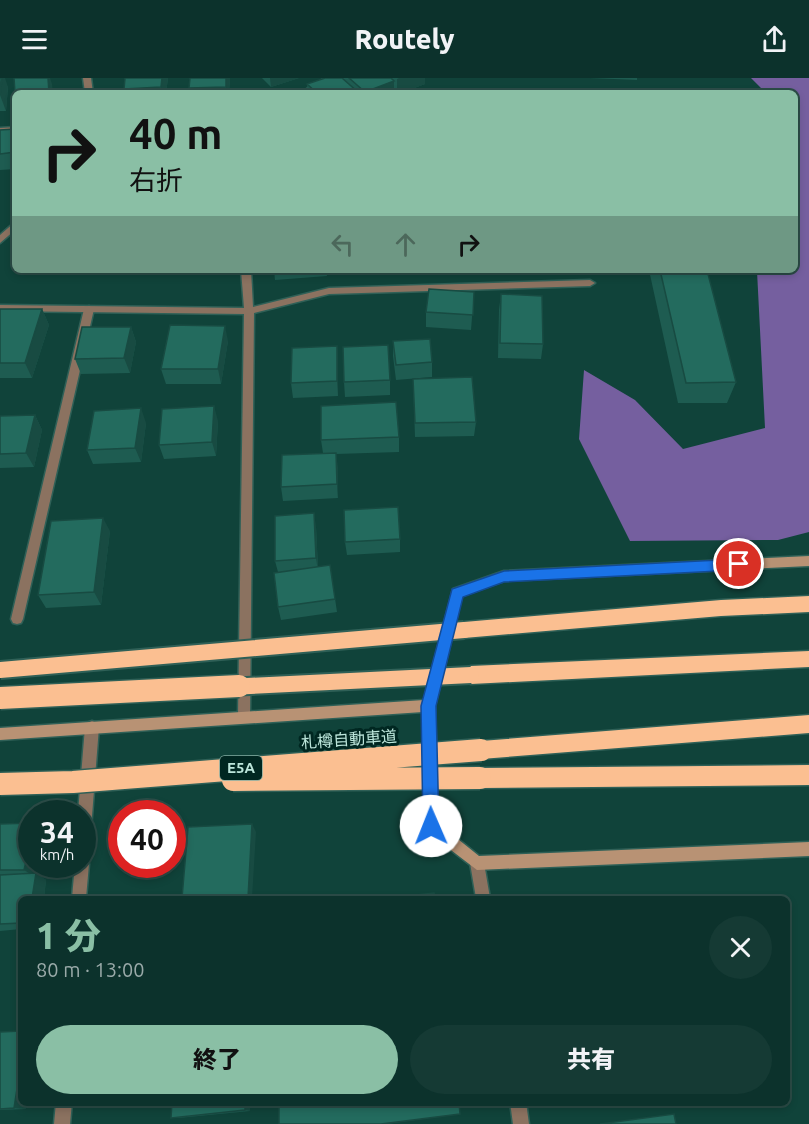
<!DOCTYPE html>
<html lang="ja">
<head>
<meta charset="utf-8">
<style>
  body { margin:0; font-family:Ubuntu,"Noto Sans JP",sans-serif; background:#153a34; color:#f1f3f6; height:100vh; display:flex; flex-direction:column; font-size:22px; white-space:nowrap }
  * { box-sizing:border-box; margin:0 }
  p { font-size:20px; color:#9aaaa9 }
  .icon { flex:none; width:33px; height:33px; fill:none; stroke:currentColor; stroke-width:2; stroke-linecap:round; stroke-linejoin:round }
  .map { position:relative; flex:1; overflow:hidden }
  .drawer { position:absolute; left:18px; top:818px; width:772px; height:210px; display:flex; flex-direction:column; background:#0c322c; border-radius:9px; box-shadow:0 3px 9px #0003,0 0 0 2px #2c4d48 }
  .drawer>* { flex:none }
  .hud { position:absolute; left:12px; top:12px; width:786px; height:183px; border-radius:9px; box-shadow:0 3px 9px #0003,0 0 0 2px #2c4d48; background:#8abfa5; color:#111; overflow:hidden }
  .speed { position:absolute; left:18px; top:722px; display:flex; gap:12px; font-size:30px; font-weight:700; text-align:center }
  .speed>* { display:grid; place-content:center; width:78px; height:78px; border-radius:50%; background:#0c322c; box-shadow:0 3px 9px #0003,0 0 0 2px #2c4d48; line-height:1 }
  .speed small { font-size:15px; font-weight:400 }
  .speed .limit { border:9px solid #d22; background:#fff; color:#111 }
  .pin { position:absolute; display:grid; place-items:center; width:51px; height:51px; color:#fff; margin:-26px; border:3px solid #fff; border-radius:50%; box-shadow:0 2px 6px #0007 }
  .me { position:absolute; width:66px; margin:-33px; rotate:359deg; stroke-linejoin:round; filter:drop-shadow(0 0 4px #0008) }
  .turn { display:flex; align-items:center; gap:21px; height:126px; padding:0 18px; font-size:27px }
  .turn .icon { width:78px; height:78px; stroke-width:2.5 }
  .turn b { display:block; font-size:42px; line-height:51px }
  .lanes { display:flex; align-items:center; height:57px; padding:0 18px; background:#0003; justify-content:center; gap:30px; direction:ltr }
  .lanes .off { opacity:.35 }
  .round { display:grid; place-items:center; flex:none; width:63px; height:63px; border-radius:32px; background:#153a34 }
  .overview { display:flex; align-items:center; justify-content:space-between; height:102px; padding:0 18px }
  h1 { font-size:36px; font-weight:800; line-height:45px; color:#8abfa5 }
  .cta { display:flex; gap:12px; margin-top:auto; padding:12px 18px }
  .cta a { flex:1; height:69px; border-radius:36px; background:#8abfa5; color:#111; font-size:24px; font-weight:800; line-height:69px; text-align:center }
  .cta a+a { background:#153a34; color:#f1f3f6 }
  header { display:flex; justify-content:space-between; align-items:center; height:78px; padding:0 18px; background:#0c322c; font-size:27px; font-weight:800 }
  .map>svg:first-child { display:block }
  .forest { fill:#755f9f }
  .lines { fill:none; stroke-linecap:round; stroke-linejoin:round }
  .lane-casing { stroke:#2f6057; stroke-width:3 }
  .street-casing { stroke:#2f6057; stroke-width:3 }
  .secondary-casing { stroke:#2f6057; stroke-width:3 }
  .highway-casing { stroke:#2f6057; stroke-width:3 }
  .lane { fill:#8b7260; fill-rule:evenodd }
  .street { fill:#8b7260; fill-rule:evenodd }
  .secondary { fill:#b89274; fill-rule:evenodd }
  .highway { fill:#fbbf91; fill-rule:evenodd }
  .highway-bridge-far1-casing { stroke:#2f6057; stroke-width:20; stroke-linecap:butt }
  .highway-bridge-casing { stroke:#2f6057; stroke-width:25; stroke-linecap:butt }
  .highway-bridge-far1 { stroke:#fbbf91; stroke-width:16 }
  .highway-bridge { stroke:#fbbf91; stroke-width:22 }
  .wall { fill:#1e5c51 }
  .shaded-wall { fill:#184b42 }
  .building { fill:#236b5e; stroke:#184b42; stroke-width:1.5 }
  .route { fill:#1a73e8; stroke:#114b97; stroke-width:1.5 }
  .labels { text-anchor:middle; stroke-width:6; stroke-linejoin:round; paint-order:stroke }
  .shield { fill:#002721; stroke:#84ada3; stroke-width:1.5 }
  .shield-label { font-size:15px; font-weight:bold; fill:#bce6db }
  .street-label { font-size:16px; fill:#bce6db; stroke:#002721 }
</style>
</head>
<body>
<header><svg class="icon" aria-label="menu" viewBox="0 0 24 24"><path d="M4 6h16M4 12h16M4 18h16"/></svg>Routely<svg class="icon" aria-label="share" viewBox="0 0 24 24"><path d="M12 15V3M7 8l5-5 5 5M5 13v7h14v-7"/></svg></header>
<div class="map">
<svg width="809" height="1046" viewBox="0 0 809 1046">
  <rect width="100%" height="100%" fill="#10433a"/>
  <path class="forest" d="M751 0H809V454L778 462 630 463 579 361 584 292 635 322 683 371 765 350 757 193 795 192V15H766Z"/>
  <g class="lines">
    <g class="lane-casing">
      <path id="lane" d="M89 228 94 231 23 541 21 545 17 546 13 545 11 541 84 231Z
        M92 643 97 645 99 649 89 776 87 781 89 786 86 820H72L75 786H82V735H78L85 649 87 645Z
        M56 1024H72L70 1046H54Z"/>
    </g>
    <g class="street-casing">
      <path id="street" d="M83 0H91L93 15H85Z
        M325 0H335L310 15H300Z
        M15 49V53L0 54V50Z
        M15 144V152L0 165V157Z
        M241 192H251L253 229 329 210 590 202 595 205 590 208 329 216 254 235 250 638 249 642 244 644 239 642 238 638 244 236 0 233V227L244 230Z
        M477 778 482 780 484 785 490 820H476L470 785 472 780Z
        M510 1024H526L529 1046H513Z"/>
    </g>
    <g class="secondary-casing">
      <path id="secondary" d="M809 478V488L504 503 462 518 435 628 438 745 479 778 809 764V778L477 792 426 753 424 748 423 634 0 662V650L424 622 453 511 504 493Z"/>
    </g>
    <g class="highway-casing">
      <path id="highway" d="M809 518V534L721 538 464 560 458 558 455 552 458 546 464 544 721 522Z
        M809 573V589L471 606 464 603 462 597 464 591 471 588Z
        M809 637V655L481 681 474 679 471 672 474 665 481 663Z
        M809 687V707L480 710 473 707 470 700 473 693 480 690Z"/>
    </g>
    <use href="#lane" class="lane"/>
    <use href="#street" class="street"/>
    <use href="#secondary" class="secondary"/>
    <use href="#highway" class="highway"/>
    <g class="highway-bridge-far1-casing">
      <path id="highway-bridge-far1" d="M0 592 464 552
        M208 610 471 597"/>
    </g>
    <g class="highway-bridge-casing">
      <path id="highway-bridge" d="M0 620 239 608
        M233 702 480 700
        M0 706 73 704 481 672"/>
    </g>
    <use href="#highway-bridge-far1" class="highway-bridge-far1"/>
    <use href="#highway-bridge" class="highway-bridge"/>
  </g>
  <path class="wall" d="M0 0 8 9 6 33H0Z
    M168 0 166 15H125L124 11Z
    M190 0H230L229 15H190L189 10Z
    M262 0H299L271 9Z
    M325 0H425V6L401 15H304L308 14 307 6Z
    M590 0H637V2Z
    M15 51V91L0 92V52Z
    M274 192H326L327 198 275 202Z
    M474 192H540V196L474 193Z
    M649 192H707L736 304 727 325H678Z
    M474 214 471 252 426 249V234Z
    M501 216 543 266 541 281 498 280 499 232Z
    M0 231H42L49 247 32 300H0Z
    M131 249 136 264 130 295 81 296 75 281Z
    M228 263 221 306H166L161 291Z
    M393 263 432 284V299L396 302 393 278Z
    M337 268 338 283V318L293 320 291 305Z
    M413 301 476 344 474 358 415 359Z
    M390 302V317L345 319 344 304Z
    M35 337 42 352 34 389 0 390V338Z
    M218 343 216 378 164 381 159 367Z
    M146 345 141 384 93 386 87 372Z
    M399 359V374L336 376 338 420 283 423 281 409 323 375 321 362Z
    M316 449 318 489 330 487 337 534 281 542 278 529V494L275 483Z
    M110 453 101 527 46 530 38 517Z
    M400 461V474L347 477 345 464Z
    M0 746 35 795 46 802 44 820H21V851L0 853Z
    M0 954 26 1031 0 1032Z
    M172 1024H250V1033L178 1040H171Z
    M460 1036 386 1046H279Z"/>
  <path class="shaded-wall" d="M2 0H5L8 9 6 33 0 17Z
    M48 0H50L52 6 53 15H49Z
    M162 0H168L166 15H162L161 9Z
    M226 0H230L229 15H227L226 9Z
    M270 0H299L271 9Z
    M399 0H425V6L401 15H397V1Z
    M394 3V15H365V14Z
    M42 231 49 247 32 300 25 285Z
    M225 248 228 263 221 306 218 291Z
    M131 249 136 264 130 295 124 280Z
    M337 268 338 283V318L337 303Z
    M214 328 218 343 216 378 212 364Z
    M141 330 146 345 141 384 135 370Z
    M35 337 42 352 34 389 26 375Z
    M336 375 338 389V420L337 406Z
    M314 435 316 449 318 493 316 480Z
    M103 440 110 453 101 527 94 514Z
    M252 746 256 754 252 820H248Z
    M32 758V786H37L35 799 24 792Z
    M36 795 46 802 44 820H32Z
    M21 985V1024H27L26 1031 14 1030Z
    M245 1024H250V1033L245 1032Z"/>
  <path class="building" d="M0 0H2L0 17Z
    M14 0H48L49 15H15Z
    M125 0H162L161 9 124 11Z
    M190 0H226V9L189 10Z
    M325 0H342L359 15H317L307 6Z
    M349 0H391L394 3 365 14Z
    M15 51V74L0 76V52Z
    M660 192H707L736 304 686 305Z
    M429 211 474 214 473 237 426 234Z
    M501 216 542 218 543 266 500 265Z
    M0 231H42L25 285H0Z
    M170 247 225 248 218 291H161Z
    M82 249H131L124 280 75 281Z
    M430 261 432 284 396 287 393 263Z
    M388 267 390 302 344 304 343 269Z
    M337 268V303L291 305 292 270Z
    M472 299 476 344 415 345 413 301Z
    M396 324 399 359 321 362V328Z
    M214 328 212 364 159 367 162 331Z
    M141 330 135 370 87 372 94 333Z
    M35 337 26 375 0 376V338Z
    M336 375 337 406 281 409 282 377Z
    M398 429 400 461 345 464 344 432Z
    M314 435 316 480 275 483V438Z
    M103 440 94 514 38 517 51 443Z
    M330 487 335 521 278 529 274 495Z
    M32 745V758L24 792H0V746Z
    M252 746 248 820H182L188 749Z
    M36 795 32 820H21V845L0 846V797Z
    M434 815 435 820H387Z
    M688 817V820H654Z
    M21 953V985L14 1030 0 1031V954Z
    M172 1024H245V1032L171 1040Z
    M279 1024H459L460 1036 381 1046H279Z
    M674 1036 676 1046H600Z"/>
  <path class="route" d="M739 481 745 486 739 492 504 504 463 519 436 628 439 748 436 754 431 756 425 754 423 748 421 628 452 511 504 493Z"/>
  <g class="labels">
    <rect class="shield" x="220" y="678" width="42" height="24" rx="4.5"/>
    <g class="shield-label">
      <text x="241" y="695">E5A</text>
    </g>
    <g class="street-label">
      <text transform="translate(349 661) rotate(-4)" y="6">札樽自動車道</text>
    </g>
  </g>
</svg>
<div class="speed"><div>34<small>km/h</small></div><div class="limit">40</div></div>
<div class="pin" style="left:739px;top:486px;background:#d93025"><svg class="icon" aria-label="arrive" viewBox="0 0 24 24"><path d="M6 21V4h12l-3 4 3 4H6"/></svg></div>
<svg class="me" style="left:431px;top:748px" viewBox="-20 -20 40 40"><circle r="19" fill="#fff"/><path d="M0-13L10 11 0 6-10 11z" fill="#1a73e8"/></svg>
<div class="hud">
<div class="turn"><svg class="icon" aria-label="right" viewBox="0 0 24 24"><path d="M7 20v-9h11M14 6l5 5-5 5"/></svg><div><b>40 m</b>右折</div></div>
<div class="lanes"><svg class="icon off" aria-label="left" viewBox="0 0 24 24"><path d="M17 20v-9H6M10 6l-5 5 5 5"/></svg><svg class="icon off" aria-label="ahead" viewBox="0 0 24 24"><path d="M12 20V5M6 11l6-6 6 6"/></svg><svg class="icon" aria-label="right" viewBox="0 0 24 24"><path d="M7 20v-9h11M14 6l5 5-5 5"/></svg></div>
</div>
<section class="drawer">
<div class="overview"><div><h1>1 分</h1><p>80 m · 13:00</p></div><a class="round"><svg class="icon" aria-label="close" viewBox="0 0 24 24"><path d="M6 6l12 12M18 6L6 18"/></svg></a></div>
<div class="cta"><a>終了</a><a>共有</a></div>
</section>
</div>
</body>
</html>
